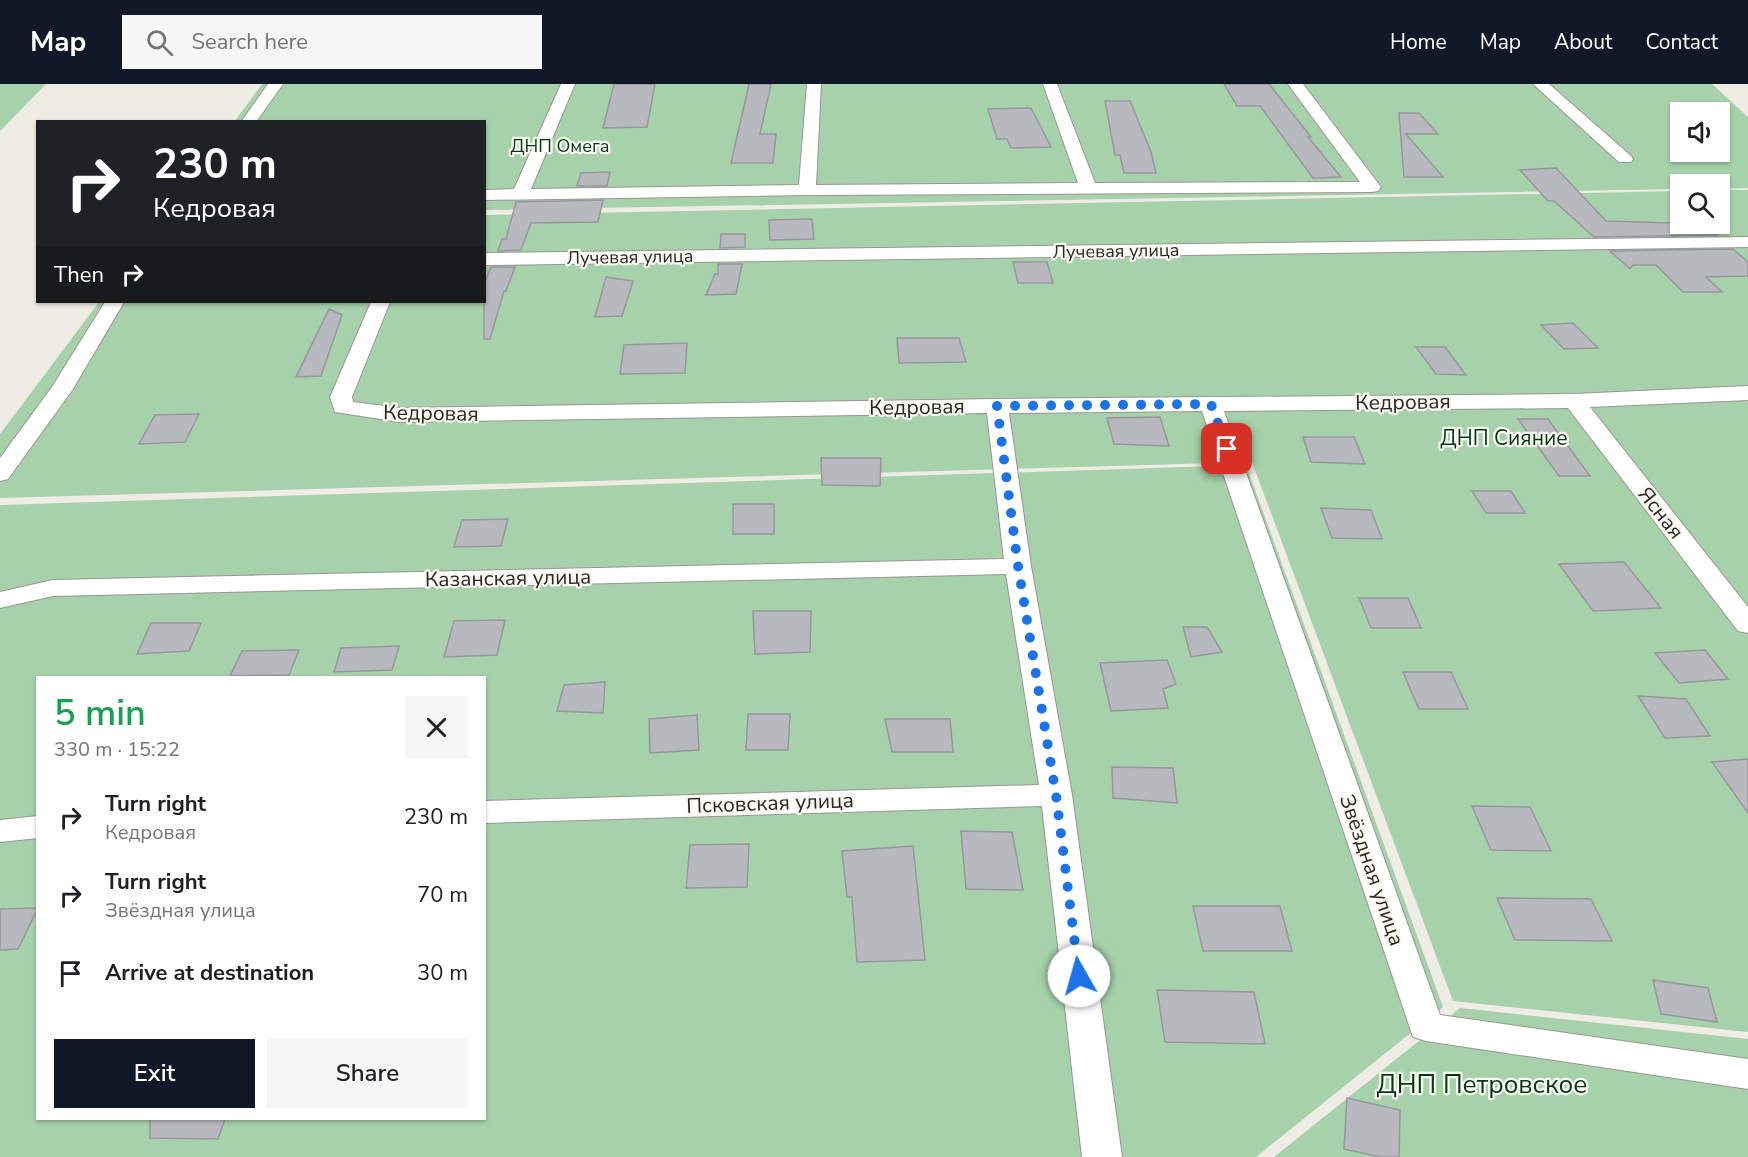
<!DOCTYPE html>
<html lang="en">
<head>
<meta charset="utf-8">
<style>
  body { margin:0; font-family:"Nunito Sans",sans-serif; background:#f6f6f6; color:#202124; height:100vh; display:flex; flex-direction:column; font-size:22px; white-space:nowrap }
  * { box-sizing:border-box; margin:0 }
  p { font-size:20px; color:#757577 }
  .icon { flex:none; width:33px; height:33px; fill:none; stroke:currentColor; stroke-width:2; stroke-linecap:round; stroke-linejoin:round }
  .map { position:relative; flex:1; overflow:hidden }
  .panel { position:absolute; left:36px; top:592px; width:450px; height:444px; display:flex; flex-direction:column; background:#fff; border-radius:0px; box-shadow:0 2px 4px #0004 }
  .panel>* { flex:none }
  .guide { position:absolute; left:36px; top:36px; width:450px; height:183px; border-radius:0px; box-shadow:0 2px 4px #0004; background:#202124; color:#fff; overflow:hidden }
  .fabs { position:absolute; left:1670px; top:18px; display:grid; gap:12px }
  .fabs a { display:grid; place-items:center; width:60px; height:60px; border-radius:0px; background:#fff; box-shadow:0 2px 4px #0004; font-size:30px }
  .pin { position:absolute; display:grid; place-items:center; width:51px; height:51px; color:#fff; margin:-26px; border-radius:12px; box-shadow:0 3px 9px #0006 }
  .me { position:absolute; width:66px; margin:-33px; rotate:353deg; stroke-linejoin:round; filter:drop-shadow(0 0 4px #0008) }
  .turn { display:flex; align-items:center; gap:21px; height:126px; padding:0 18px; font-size:27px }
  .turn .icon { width:78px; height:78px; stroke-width:2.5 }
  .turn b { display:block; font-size:42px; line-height:51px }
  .then { display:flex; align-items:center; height:57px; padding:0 18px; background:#0003; gap:12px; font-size:22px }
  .round { display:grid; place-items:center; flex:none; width:63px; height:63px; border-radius:0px; background:#f6f6f6 }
  .headline { display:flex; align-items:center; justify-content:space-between; height:102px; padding:0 18px }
  h1 { font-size:36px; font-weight:600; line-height:45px; color:#1e9e55 }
  .action { display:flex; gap:12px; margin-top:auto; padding:12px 18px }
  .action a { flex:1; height:69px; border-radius:0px; background:#111827; color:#fff; font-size:24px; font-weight:600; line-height:69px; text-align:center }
  .action a+a { background:#f6f6f6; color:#202124 }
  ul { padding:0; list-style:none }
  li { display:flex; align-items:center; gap:18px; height:78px; padding:0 18px }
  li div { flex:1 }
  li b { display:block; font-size:22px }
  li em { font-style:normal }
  header { display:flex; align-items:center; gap:36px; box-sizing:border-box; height:84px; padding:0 30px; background:#111827; color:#fff }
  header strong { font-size:28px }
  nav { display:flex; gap:33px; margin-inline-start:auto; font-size:21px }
  .search { width:420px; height:54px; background:#f6f6f6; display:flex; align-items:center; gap:15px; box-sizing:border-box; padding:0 21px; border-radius:0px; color:#757577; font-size:22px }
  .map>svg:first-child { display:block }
  .green { fill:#a6d1aa; fill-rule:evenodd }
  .building { fill:#b8b8bf; stroke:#98979e; stroke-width:1.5 }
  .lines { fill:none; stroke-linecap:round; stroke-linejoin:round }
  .minor-casing { stroke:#999790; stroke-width:2 }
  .minor { fill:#fff; fill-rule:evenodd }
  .route { stroke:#1a73e8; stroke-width:10; stroke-dasharray:0 18 }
  .labels { text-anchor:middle; stroke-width:4.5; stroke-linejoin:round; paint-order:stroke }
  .far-park-label { font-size:18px; fill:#003b10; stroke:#fcf9f2 }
  .far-street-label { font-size:18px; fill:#292825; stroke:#fcf9f2 }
  .street-label { font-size:21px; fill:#292825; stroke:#fcf9f2 }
  .park-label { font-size:21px; fill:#003b10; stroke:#fcf9f2 }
  .near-park-label { font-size:26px; fill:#003b10; stroke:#fcf9f2 }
</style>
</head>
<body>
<header>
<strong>Map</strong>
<div class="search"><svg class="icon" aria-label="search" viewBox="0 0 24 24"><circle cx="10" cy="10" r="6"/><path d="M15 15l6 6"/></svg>Search here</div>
<nav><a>Home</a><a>Map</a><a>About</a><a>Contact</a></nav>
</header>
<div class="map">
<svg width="1748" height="1073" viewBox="0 0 1748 1073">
  <rect width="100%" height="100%" fill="#efece5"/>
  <path class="green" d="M0 0H46L0 47Z
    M262 0H1712L1748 33V104L1719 105V100H1680V105L485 126 484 38H234ZM1680 28H1719V68H1680Z
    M1719 106H1748V948L1453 917 1252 378 0 414V350L99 218H484L485 131 1680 107V140H1719Z
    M1246 381 1443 923 1256 1073H0V421ZM38 594H484V1035H38Z
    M1460 924 1748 955V1073H1274Z"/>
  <path class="building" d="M614 0H655L647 43 603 44Z
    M749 0H771L760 50H776L773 79H731Z
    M1224 0H1269L1311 53H1308L1341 93 1313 94 1260 22H1237Z
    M1105 17H1130L1151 68 1156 89H1124L1120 71H1115Z
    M1031 24 1051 63 1011 64 1007 55H997L988 25Z
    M1399 29H1419L1438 50H1406L1443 93H1404Z
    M1556 84 1606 137 1704 140 1717 151 1594 153 1554 117H1548L1520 86Z
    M610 88 607 102H577L581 89Z
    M603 116 598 138 531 139 521 166 498 167 502 155H506L516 118Z
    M812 135 814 155 770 156 769 136Z
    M721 150H745V163L720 164Z
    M1733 165 1748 178V192L1706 193 1722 208H1683L1656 181H1633L1630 185 1610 167Z
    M1013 178H1047L1053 199H1018Z
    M718 180H742L736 210 706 211 715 190H718Z
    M491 183H515L506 207H504L490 255H484V200Z
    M606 193 633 197 622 232 595 233Z
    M329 225 342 231 321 292 296 293Z
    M1573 239 1598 264 1564 265 1541 241Z
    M897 254H959L966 278 899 279Z
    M687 259 685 289 620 290 624 261Z
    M1416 263H1445L1466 291 1436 290Z
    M199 330 185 358 139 360 155 331Z
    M1160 333 1169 362 1114 360 1107 334Z
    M1518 335H1548L1590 392H1559Z
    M1303 353H1354L1365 380 1311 378Z
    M821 374H881L880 402 822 401Z
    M1472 407H1511L1525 429H1486Z
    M733 420H774V450H733Z
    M1321 424 1371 426 1382 455 1332 454Z
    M508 435 501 462 454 463 462 436Z
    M1624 478 1661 524 1593 527 1559 480Z
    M1359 514H1408L1421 544H1371Z
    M753 527H811L810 568 755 570Z
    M505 536 497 571 444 573 454 537Z
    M151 539H201L189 567 137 570Z
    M1183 543H1207L1222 568 1191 573Z
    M399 562 392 586 334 588 341 564Z
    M299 566 289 591 230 592 242 567Z
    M1705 566 1728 595 1679 599 1655 569Z
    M1167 576 1176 600 1163 605 1168 624 1111 627 1100 579Z
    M1403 588H1451L1468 625H1419Z
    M605 598 603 629 557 627 564 601Z
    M1638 612 1686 615 1710 652 1665 654Z
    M748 630H790L788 666H746Z
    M697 631 699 666 650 669 649 635Z
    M885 635H950L953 668H892Z
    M1748 675V729L1712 678Z
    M1112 683 1173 684 1177 719 1113 714Z
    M1472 722 1530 723 1551 767 1491 766Z
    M961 747 1012 748 1023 806 966 805Z
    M749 760 747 803 686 804 690 761Z
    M913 762 925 876 857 878 852 813H847L842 767Z
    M1497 814 1591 815 1612 857 1515 856Z
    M1193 822H1280L1292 867H1203Z
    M38 824 18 865 0 866V825Z
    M1653 896 1708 904 1717 938 1661 930Z
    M1157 906 1254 908 1265 960 1165 958Z
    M1347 1014 1400 1026 1399 1073H1380L1344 1065Z
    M150 1035H225L218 1055 150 1054Z"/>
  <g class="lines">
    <g class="minor-casing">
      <path id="minor" d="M268 0H283L256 38H241Z
        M561 0H575L531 105 799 101 807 0H821L816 101 1078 99 1043 0H1057L1095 99 1360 98 1288 0H1303L1381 103 1378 107 1372 108 807 111 484 116V106L514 105Z
        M1533 0H1549L1631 72 1633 75 1631 78H1619Z
        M1748 153V163L484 181V169Z
        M105 218H124L73 305 8 395 0 397V374L52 303Z
        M371 218H390L352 313 353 318 400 324 997 315 1574 310 1748 302V316L1590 323 1748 523V549L1738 547 1568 324 1224 327 1440 931 1748 975V1005L1426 957 1413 953 1202 327 1009 329 1031 482 1072 711 1122 1073H1082L1042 722 484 739V717L1039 701 1006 490 53 512 0 524V508L53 496 1004 475 987 329 400 338 335 328 330 313Z
        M38 732V754L0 758V736Z"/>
    </g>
    <use href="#minor" class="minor"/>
  </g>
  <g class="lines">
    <path class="route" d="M1079 892 1056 711 1018 482 997 322 1211 320 1227 365"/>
  </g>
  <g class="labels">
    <g class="far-park-label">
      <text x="560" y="68">ДНП Омега</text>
    </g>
    <g class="far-street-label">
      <text transform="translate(1116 167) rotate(-1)" y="6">Лучевая улица</text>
      <text transform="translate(630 173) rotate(-1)" y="6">Лучевая улица</text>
    </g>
    <g class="street-label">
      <text transform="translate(1403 318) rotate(-1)" y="7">Кедровая</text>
      <text transform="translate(917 323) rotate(-1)" y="7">Кедровая</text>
      <text transform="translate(431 329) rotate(1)" y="7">Кедровая</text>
      <text transform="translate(1661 429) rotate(52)" y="7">Ясная</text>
      <text transform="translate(508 494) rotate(-1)" y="7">Казанская улица</text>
      <text transform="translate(770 719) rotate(-2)" y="7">Псковская улица</text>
      <text transform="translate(1372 786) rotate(71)" y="7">Звёздная улица</text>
    </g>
    <g class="park-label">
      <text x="1504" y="361">ДНП Сияние</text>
    </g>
    <g class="near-park-label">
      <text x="1482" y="1009">ДНП Петровское</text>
    </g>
  </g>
</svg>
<div class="fabs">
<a><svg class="icon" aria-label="sound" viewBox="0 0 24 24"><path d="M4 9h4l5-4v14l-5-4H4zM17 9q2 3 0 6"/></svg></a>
<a><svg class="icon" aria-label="search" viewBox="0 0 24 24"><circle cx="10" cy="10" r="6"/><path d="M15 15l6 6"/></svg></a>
</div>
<div class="pin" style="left:1227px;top:365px;background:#d93025"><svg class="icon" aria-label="arrive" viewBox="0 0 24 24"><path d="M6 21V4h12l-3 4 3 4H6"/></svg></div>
<svg class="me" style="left:1079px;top:892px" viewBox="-20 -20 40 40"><circle r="19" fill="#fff"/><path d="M0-13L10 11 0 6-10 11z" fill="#1a73e8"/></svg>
<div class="guide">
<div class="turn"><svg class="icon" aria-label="right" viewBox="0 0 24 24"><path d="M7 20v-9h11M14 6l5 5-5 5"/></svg><div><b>230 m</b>Кедровая</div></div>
<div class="then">Then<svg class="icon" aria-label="right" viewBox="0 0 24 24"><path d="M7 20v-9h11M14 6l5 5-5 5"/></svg></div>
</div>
<section class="panel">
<div class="headline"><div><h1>5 min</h1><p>330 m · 15:22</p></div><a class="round"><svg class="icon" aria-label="close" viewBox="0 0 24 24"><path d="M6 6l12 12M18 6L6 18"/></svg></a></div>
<ul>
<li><svg class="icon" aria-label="right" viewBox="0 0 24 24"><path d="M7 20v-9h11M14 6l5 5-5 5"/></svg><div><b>Turn right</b><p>Кедровая</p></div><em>230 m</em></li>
<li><svg class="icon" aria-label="right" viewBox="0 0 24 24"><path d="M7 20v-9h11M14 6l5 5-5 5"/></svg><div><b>Turn right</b><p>Звёздная улица</p></div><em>70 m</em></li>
<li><svg class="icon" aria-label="arrive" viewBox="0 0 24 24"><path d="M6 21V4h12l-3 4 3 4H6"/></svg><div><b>Arrive at destination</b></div><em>30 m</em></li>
</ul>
<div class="action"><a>Exit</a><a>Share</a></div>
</section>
</div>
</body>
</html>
